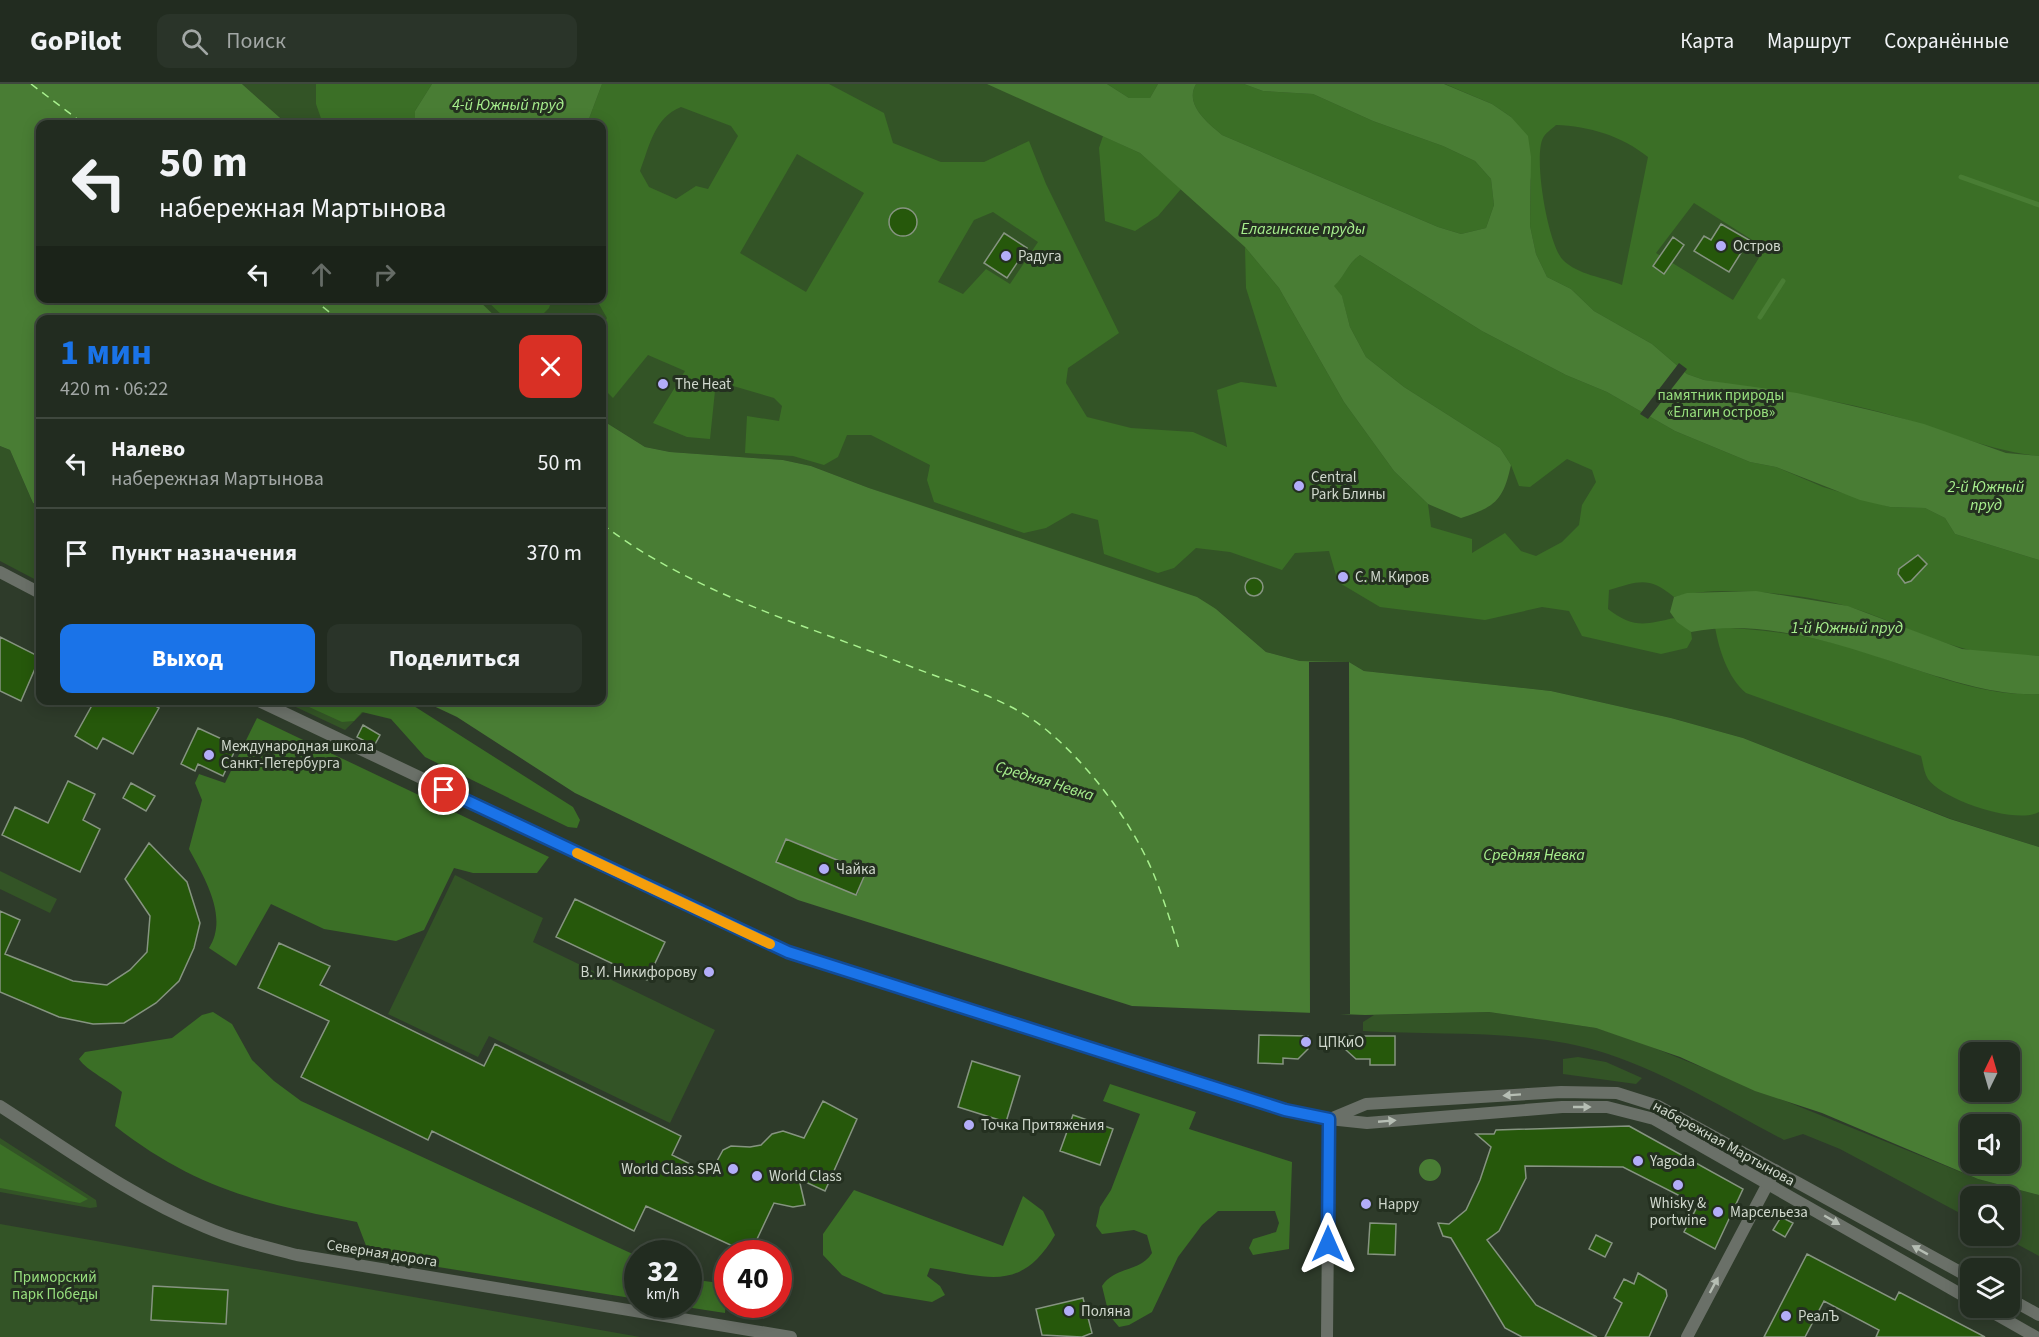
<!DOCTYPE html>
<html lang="ru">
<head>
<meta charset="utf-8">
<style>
  body { margin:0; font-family:"Source Sans 3",sans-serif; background:#2a3429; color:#f1f3f6; height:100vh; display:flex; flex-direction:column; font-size:22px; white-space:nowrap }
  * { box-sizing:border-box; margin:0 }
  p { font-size:20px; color:#a2a7a5 }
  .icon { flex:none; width:33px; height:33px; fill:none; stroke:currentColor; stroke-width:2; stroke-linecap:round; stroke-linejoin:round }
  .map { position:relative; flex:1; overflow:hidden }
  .details { position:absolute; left:36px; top:231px; width:570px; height:390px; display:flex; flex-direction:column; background:#222c20; border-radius:12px; box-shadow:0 3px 15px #0003,0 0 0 2px #3f483e }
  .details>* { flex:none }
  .top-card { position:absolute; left:36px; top:36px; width:570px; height:183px; border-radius:12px; box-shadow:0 3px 15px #0003,0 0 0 2px #3f483e; background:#222c20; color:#f1f3f6; overflow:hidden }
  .needle { width:39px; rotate:5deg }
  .buttons { position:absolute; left:1960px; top:958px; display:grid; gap:12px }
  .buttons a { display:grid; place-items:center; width:60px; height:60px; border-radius:12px; background:#222c20; box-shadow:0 3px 15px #0003,0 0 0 2px #3f483e; font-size:30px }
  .speed { position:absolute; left:624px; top:1156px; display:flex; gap:12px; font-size:30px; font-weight:700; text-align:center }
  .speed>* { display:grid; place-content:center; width:78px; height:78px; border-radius:50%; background:#222c20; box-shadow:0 3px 15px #0003,0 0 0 2px #3f483e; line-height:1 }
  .speed small { font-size:15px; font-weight:400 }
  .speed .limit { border:9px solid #d22; background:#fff; color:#111 }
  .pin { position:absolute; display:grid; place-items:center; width:51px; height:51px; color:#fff; margin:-26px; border:3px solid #fff; border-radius:50%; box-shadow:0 2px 6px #0007 }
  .me { position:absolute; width:66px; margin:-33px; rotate:0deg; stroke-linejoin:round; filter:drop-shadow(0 0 4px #0008) }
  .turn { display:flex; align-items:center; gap:21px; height:126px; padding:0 24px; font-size:27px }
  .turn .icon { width:78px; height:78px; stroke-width:2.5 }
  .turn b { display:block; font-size:42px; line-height:51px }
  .lanes { display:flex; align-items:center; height:57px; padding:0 24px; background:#0003; justify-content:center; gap:30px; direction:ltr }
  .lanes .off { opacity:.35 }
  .round { display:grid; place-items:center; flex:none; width:63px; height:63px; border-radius:12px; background:#2a3429 }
  .headline { display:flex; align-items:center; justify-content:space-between; height:102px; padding:0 24px }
  h1 { font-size:36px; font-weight:700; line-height:45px; color:#1a73e8 }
  .cta { display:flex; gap:12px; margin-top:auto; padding:12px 24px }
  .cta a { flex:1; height:69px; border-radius:12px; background:#1a73e8; color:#fff; font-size:24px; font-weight:700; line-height:69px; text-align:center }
  .cta a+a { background:#2a3429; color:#f1f3f6 }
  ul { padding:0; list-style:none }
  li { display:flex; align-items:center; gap:18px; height:90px; padding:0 24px; border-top:2px solid #3f483e }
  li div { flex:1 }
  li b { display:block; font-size:22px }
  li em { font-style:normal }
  header { display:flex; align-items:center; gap:36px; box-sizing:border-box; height:84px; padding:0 30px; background:#222c20; border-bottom:2px solid #3f483e }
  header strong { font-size:28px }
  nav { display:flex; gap:33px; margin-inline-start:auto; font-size:21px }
  .search { width:420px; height:54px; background:#2a3429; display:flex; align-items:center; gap:15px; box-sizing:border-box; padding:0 21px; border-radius:12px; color:#a2a7a5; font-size:22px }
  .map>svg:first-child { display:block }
  .green { fill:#335426 }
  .forest { fill:#3b6f26; fill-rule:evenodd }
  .water { fill:#497d34; fill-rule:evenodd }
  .pier { fill:#2e3b2a }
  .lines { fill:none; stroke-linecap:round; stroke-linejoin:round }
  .stream { stroke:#497d34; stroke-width:5 }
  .ferry { stroke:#a8f08e; stroke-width:1.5; stroke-dasharray:8 6; stroke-linecap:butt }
  .building { fill:#26580b; stroke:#869481; stroke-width:1.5 }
  .minor { stroke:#6a7068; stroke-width:12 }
  .tertiary { stroke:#6a7068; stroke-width:12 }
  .oneway { fill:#b6beb4 }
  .route-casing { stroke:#114b97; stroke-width:15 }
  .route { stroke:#1a73e8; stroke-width:10 }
  .slow { stroke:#f59e0b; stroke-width:10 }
  .poi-dot { fill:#b3adf9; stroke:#243020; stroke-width:2 }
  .labels { text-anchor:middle; stroke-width:6; stroke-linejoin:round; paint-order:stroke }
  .poi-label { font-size:15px; fill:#d0d8cd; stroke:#243020; text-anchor:start }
  .park-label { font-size:15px; fill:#98e07e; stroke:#243020 }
  .street-label { font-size:15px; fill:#d0d8cd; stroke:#243020 }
  .water-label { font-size:16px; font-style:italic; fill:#a8f08e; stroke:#243020 }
</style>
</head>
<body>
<header>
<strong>GoPilot</strong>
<div class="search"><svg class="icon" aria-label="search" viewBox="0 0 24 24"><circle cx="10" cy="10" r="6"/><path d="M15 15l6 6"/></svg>Поиск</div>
<nav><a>Карта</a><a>Маршрут</a><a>Сохранённые</a></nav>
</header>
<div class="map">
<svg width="2039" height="1253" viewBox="0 0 2039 1253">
  <rect width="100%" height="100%" fill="#2e3b2a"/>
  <path class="green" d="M242 0H2039V763L1951 735 1743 654 1671 634 1551 607 1364 587 1349 578 1300 577 1266 568 1216 525 869 404 811 382 783 376 670 368 645 363 602 336V236L498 235 476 215 602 214V40H287Z
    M0 362 10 366 33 419 40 422V498L0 477Z
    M283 617H375L345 646Z
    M0 787 57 815 50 829 0 805Z
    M455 791 543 834 533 858 715 946 670 1039 489 952 478 973 388 930Z
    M1489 928 1596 944 1637 957 1978 1095 2039 1111V1172L2002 1152H2010V1113H1971V1135L1840 1065 1803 1050 1784 1056C1727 1026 1670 991 1608 970 1530 944 1444 952 1363 947V938L1374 931Z
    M1578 973 1606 978 1642 994 1636 1000 1563 990V975Z
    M0 1054 96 1116 97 1123 90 1124 0 1108Z
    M0 1140 640 1253H0Z"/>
  <path class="forest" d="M316 0H432L415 27V40H323L316 20Z
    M602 0H829L884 29 893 59 941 78H984L1029 57 1046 100 1119 249 1068 284 1066 299 1087 333 1131 344 1193 348 1227 363 1217 306 1241 298 1277 303 1246 204 1245 163 1279 204 1344 318 1394 387 1428 420 1431 443 1472 455V469L1505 449 1521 467 1536 472 1562 458 1579 441 1582 421 1596 398 1592 386 1567 375 1530 403 1519 402 1511 381 1500 364 1404 303 1366 273 1350 243 1342 213 1333 202C1345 192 1347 180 1360 171L1482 247 1566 291 1607 308 1675 347 1750 378 1776 383 1823 403 1890 423 1925 424 1945 434 1955 450 2039 476V572C2014 570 1986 571 1962 564 1924 554 1888 535 1850 523 1807 510 1717 500 1674 513 1649 492 1639 497 1609 506L1608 525C1633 544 1644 541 1674 534L1691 548 1692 555 1687 564 1661 570 1582 552 1569 527 1542 523 1485 536 1380 523 1338 498 1329 467 1295 469 1282 486 1230 468 1196 464 1174 484 1158 489 1104 470 1098 436 1072 429 1046 444 1024 449 934 418 927 396 930 381 871 351H847L838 373 824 381 793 372 745 369 747 332 779 337 782 322 774 314 716 297 710 355 687 353 653 339 685 287 648 271 613 314 602 303V243L607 234 596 215 602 214V40H587ZM681 23 731 42 738 52 708 105 696 102 676 115 649 103 640 87C650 61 654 34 681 23ZM797 70 864 109 806 208 740 169ZM993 128 1038 158 1010 200 986 185 963 210 938 198 974 136Z
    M1107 0H1158L1150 14H1129Z
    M1196 0H1244L1263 7 1313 10 1373 37 1443 62 1475 77 1491 95 1494 121 1486 144 1461 150 1438 143 1222 51C1208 39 1184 21 1196 0Z
    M1445 0H2039V372C1984 366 1933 342 1880 328 1822 313 1762 306 1704 296L1687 290 1652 260 1594 227 1571 205 1547 193 1536 170 1530 142 1531 96 1511 33 1492 20ZM1556 41C1589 42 1622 52 1648 73L1622 201C1603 193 1578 191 1563 176 1548 161 1533 73 1543 54 1545 49 1552 45 1556 41ZM1694 119 1765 164 1733 216 1656 169Z
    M1103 52 1140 69 1181 105 1158 132 1135 147 1105 137 1099 64Z
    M485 215H552L549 224 537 236 506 235Z
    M1715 543C1753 545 1792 549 1829 558 1897 574 1969 614 2039 610V728C2017 741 1943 716 1928 695 1924 689 1923 679 1921 672L1746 609C1728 594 1719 566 1715 543Z
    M296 617H406L573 723 580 736 577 744 568 743 425 673 391 635 362 628 354 637 342 638Z
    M257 634 549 773 537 789H473L454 784 424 846 396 857 324 845 271 820 236 882 209 864C229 833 204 793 189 765L202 716 195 699 199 690 225 699Z
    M213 928 232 940 252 976 274 997 301 1017 637 1172V1215L370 1172 357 1138C261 1120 194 1104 115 1042L122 1008C110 997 87 987 79 975L85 968 172 954 202 931Z
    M1110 1000 1196 1028 1189 1045 1292 1078 1289 1165 1253 1171 1249 1164 1253 1155 1276 1148 1279 1139 1275 1127H1218L1202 1141 1178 1173 1152 1228 1129 1241 1119 1243 1109 1231 1102 1202C1115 1182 1141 1188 1152 1169L1147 1151 1134 1146 1102 1150 1096 1142 1100 1123 1111 1106 1140 1030 1103 1017Z
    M0 1060 88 1115 80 1119 0 1104Z
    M854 1106 1003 1162 1023 1112 1043 1127 1055 1151C1020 1210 987 1192 930 1184L927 1192 940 1202 945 1211 932 1218 884 1210 842 1191 823 1171V1150Z
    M689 1195 727 1200 725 1229 673 1221H688Z"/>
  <path class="water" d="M0 0H242L287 40H40V214H476L498 235 40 236V422L33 419 10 366 0 362Z
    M432 0H602L587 40H415V27Z
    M987 0H1107L1129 14H1150L1158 0H1196C1184 21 1208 39 1222 51L1438 143 1461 150 1486 144 1494 121 1491 95 1475 77 1443 62 1373 37 1313 10 1263 7 1244 0H1444L1492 20 1511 33 1528 52 1531 73 1530 142 1536 170 1547 193 1571 205 1594 227 1652 260 1687 290 1704 296 1797 309 1878 328 1924 340 2006 369 2039 372V476L1955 450 1945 434 1925 424 1890 423 1860 416 1776 383 1750 378 1675 347 1607 308 1566 291 1482 247 1360 171C1347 180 1345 192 1334 202L1342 212 1350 243 1366 273 1404 303 1500 364 1511 381C1503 417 1495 423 1461 434L1428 420 1394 387 1344 318 1279 204 1245 163 1140 69Z
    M602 336 645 363 670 368 783 376 811 382 869 404 1197 513 1216 525 1266 568 1300 577 1349 578 1364 587 1551 607 1671 634 1743 654 1950 735 2039 763V1111L1978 1095 1822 1029 1755 1007 1680 973 1596 944 1489 928 1365 931 1132 922 798 816 575 709 457 633 423 617 602 616ZM787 755 866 788 857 811 776 778ZM1971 969H2010V1008H1971ZM1971 1041H2010V1080H1971Z
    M1756 507 1848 522 1962 565 2039 572V610C2001 612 1959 599 1923 588 1850 564 1768 533 1691 548L1677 538 1670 528 1674 513 1687 509Z
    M1419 1086a11 11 0 1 1 22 0a11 11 0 1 1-22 0Z"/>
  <path class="pier" d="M1679 279 1687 285 1648 335 1640 330Z
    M1309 578H1349L1350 930H1310Z"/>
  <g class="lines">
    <path class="stream" d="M1961 93 2039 121
      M1760 233 1783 197"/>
    <path class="ferry" d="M31 0 84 40
      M312 214 339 236
      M602 440C693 510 811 543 917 585 957 600 1011 617 1044 644 1090 681 1135 742 1156 796 1165 819 1172 842 1179 865"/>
  </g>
  <path class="building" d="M889 138a14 14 0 1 1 28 0a14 14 0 1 1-28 0Z
    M1721 140 1749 156 1729 188 1694 167 1704 152 1711 156Z
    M1004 149 1027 164 1007 194 984 179Z
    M1673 153 1684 161 1664 190 1653 182Z
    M1918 471 1927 480 1911 497 1905 499 1898 490 1899 485Z
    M1245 503a9 9 0 1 1 18 0a9 9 0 1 1-18 0Z
    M0 553 40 573 21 617 0 607Z
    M95 616H146L159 624 133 670 103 654 97 665 75 652Z
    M363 641 380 651 374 662 357 653Z
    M198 644 237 662 223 692 198 680 195 687 181 680Z
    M68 697 95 710 83 736 100 745 80 788 2 751 15 723 48 739Z
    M131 699 155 712 146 727 123 714Z
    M786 755 866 788 856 811 776 778Z
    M149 759 187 798 200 839 194 864 179 897 156 919 124 939 93 940 59 933 0 908V827L20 836 5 870 73 897 107 901 130 886 147 868 150 832 125 795Z
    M575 815 665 858 647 896 556 853Z
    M279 859 330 882 320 901 484 982 495 960 681 1052 672 1071 710 1090 723 1066 731 1062 750 1063 761 1061 772 1050 783 1047 804 1054 823 1017 857 1035 825 1107 799 1095 805 1121 793 1123 774 1119 750 1170 646 1122 634 1147 432 1047 428 1056 301 993 329 937 258 904Z
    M1259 951 1308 952V965L1298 975 1283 974V980L1258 979Z
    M1346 952H1395V981H1370V975H1356L1346 966Z
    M972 977 1020 992 1006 1038 958 1023Z
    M1073 1031 1113 1045 1100 1081 1060 1067Z
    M1629 1042 1743 1105 1715 1165 1684 1148 1698 1121 1623 1083 1525 1082 1526 1094 1499 1147 1487 1156 1536 1221 1597 1253H1522L1505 1244 1451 1154 1443 1152 1438 1139 1449 1140 1466 1126 1480 1096 1491 1063 1476 1050H1494L1496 1046Z
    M1781 1133 1793 1139 1785 1153 1773 1146Z
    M1370 1139 1396 1140 1395 1171 1368 1170Z
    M1596 1151 1612 1159 1605 1173 1589 1165Z
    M1807 1170 1895 1216 1899 1208 1985 1253H1876L1879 1246 1824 1217 1805 1253H1764Z
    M1638 1189 1666 1206 1667 1212 1649 1253H1605L1622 1219 1614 1214 1624 1195 1634 1200Z
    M153 1202 228 1206 226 1240 151 1236Z
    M1083 1214 1092 1249 1082 1253 1042 1251 1036 1225Z"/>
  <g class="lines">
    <path class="minor" d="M0 488 40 509
      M257 616 788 868 1285 1026 1329 1035
      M0 1022C67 1065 132 1113 205 1143 235 1156 266 1163 297 1171L791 1253
      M1687 1253 1775 1086"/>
    <path class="tertiary" d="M1329 1035 1367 1039 1562 1023H1607L1654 1035 1971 1216
      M1330 1035 1366 1020 1561 1008 1617 1009 1658 1022 1971 1194
      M2010 1215 2039 1231
      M1985 1224 2036 1253
      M1327 1253 1329 1035"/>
  </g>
  <defs><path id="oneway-solid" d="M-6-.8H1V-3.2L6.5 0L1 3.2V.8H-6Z" transform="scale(1.5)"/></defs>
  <g class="oneway">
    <use href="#oneway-solid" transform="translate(1512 1011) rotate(176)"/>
    <use href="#oneway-solid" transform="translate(1582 1023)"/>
    <use href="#oneway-solid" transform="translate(1387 1037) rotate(-5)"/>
    <use href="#oneway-solid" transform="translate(1832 1136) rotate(30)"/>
    <use href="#oneway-solid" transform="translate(1920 1166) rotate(-151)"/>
    <use href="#oneway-solid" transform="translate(1714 1201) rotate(-62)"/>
  </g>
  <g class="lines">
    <g class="route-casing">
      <path id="route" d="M444 706 788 868 1285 1026 1329 1035 1328 1160"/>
    </g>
    <use href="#route" class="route"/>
    <path class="slow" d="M577 769 770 860"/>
  </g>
  <g class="poi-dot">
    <circle cx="1721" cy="162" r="6"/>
    <circle cx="1006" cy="172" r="6"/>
    <circle cx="663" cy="300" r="6"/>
    <circle cx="1299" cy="402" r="6"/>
    <circle cx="1343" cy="493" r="6"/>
    <circle cx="209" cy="671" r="6"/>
    <circle cx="824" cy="785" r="6"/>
    <circle cx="709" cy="888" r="6"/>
    <circle cx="1306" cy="958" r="6"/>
    <circle cx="969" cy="1041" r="6"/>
    <circle cx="1638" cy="1077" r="6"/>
    <circle cx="733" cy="1085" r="6"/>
    <circle cx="757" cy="1092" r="6"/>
    <circle cx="1678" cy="1101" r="6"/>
    <circle cx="1366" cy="1120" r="6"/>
    <circle cx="1718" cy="1128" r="6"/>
    <circle cx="1069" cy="1227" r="6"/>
    <circle cx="1786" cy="1232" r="6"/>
  </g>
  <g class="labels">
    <g class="poi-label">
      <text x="1733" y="167">Остров</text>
      <text x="1018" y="177">Радуга</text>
      <text x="675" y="305">The Heat</text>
      <text x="1311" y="398">Central<tspan x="1311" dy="17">Park Блины</tspan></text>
      <text x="1355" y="498">С. М. Киров</text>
      <text x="221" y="667">Международная школа<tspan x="221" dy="17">Санкт-Петербурга</tspan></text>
      <text x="836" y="790">Чайка</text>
      <text x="697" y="893" text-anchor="end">В. И. Никифорову</text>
      <text x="1318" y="963">ЦПКиО</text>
      <text x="981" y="1046">Точка Притяжения</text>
      <text x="1650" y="1082">Yagoda</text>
      <text x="721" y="1090" text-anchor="end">World Class SPA</text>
      <text x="769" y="1097">World Class</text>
      <text x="1678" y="1124" text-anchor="middle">Whisky &amp;<tspan x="1678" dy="17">portwine</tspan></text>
      <text x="1378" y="1125">Happy</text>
      <text x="1730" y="1133">Марсельеза</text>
      <text x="1081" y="1232">Поляна</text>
      <text x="1798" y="1237">РеалЪ</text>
    </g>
    <g class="park-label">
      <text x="1721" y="316">памятник природы<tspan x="1721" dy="17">«Елагин остров»</tspan></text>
      <text x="55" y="1198">Приморский<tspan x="55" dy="17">парк Победы</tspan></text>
    </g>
    <g class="street-label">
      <text transform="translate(1724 1059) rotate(29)" y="5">набережная Мартынова</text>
      <text transform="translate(382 1169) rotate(9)" y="5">Северная дорога</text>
    </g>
    <g class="water-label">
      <text x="508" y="26">4-й Южный пруд</text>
      <text x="1303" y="150">Елагинские пруды</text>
      <text x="1986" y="408">2-й Южный<tspan x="1986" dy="18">пруд</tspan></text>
      <text x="1847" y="549">1-й Южный пруд</text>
      <text transform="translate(1045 696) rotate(17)" y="6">Средняя Невка</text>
      <text x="1534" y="776">Средняя Невка</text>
    </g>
  </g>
</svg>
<div class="buttons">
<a><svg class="needle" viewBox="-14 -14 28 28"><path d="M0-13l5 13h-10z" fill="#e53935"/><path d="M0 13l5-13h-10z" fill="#a2a7a5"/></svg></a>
<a><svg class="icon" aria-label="sound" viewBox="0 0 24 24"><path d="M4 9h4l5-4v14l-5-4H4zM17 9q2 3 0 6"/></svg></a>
<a><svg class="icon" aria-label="search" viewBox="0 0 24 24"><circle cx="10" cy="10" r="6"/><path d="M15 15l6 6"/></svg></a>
<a><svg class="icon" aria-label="layers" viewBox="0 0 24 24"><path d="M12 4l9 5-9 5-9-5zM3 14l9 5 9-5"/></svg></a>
</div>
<div class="speed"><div>32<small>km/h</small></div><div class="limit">40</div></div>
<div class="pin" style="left:444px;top:706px;background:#d93025"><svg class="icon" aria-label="arrive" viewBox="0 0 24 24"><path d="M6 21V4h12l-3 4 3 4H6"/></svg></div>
<svg class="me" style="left:1328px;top:1160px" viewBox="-20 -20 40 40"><path d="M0-17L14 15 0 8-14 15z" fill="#1a73e8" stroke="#fff" stroke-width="4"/></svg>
<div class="top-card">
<div class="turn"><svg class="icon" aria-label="left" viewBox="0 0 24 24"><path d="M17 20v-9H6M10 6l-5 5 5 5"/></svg><div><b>50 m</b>набережная Мартынова</div></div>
<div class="lanes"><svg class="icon" aria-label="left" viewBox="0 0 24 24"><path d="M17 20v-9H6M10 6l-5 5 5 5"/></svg><svg class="icon off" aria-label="ahead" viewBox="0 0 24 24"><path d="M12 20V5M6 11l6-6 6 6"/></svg><svg class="icon off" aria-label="right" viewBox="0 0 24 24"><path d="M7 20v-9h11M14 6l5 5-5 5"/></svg></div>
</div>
<section class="details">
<div class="headline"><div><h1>1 мин</h1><p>420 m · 06:22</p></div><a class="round" style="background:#d93025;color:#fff"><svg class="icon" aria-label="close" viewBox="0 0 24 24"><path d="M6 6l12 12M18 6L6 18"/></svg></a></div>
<ul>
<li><svg class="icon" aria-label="left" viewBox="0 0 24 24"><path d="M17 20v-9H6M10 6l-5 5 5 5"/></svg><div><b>Налево</b><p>набережная Мартынова</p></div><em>50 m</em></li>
<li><svg class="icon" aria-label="arrive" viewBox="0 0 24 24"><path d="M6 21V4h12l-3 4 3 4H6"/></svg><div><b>Пункт назначения</b></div><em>370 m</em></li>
</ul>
<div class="cta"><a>Выход</a><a>Поделиться</a></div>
</section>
</div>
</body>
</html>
